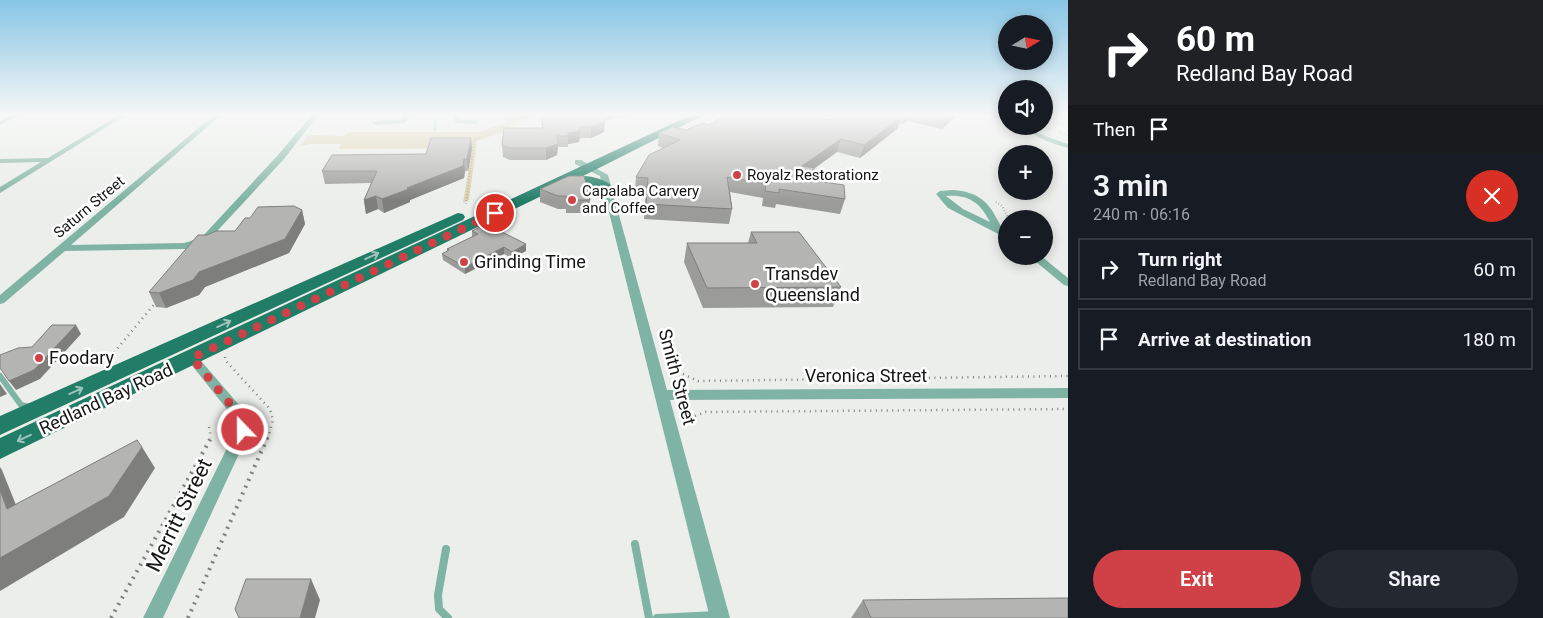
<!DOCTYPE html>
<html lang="en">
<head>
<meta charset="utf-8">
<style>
  body { margin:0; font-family:Roboto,sans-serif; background:#242831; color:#f1f3f6; height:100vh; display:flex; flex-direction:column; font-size:19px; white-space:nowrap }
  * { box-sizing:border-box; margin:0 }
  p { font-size:16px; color:#9ea1a6 }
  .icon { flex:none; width:28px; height:28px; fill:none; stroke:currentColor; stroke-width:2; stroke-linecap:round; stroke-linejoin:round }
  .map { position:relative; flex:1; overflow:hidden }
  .panel { display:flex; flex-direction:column; background:#171b24; width:475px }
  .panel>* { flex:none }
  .hud { background:#202124; color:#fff; overflow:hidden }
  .needle { width:32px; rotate:80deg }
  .buttons { position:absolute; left:998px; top:15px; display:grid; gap:10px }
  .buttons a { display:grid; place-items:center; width:55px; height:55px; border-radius:50%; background:#171b24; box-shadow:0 2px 12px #0003; font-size:25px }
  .pin { position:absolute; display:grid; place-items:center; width:42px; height:42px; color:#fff; margin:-21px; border:2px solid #fff; border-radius:50%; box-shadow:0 1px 5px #0007 }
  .me { position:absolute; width:55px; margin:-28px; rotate:338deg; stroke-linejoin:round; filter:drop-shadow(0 0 4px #0008) }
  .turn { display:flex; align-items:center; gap:18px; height:105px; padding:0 25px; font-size:22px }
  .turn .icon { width:65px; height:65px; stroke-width:2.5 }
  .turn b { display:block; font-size:35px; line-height:42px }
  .then { display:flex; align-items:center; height:48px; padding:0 25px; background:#0003; gap:10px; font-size:19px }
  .round { display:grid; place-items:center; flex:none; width:52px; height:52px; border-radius:26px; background:#242831 }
  .headline { display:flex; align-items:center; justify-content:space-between; height:85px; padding:0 25px }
  h1 { font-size:30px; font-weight:600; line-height:38px }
  .action { display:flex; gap:10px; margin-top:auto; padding:10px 25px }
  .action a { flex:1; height:58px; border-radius:30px; background:#d04147; color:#fff; font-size:20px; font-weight:600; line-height:58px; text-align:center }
  .action a+a { background:#242831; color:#f1f3f6 }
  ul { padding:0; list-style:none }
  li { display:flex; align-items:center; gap:15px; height:62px; margin:0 10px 8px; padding:0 15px; border:2px solid #363941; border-radius:0px }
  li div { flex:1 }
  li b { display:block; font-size:19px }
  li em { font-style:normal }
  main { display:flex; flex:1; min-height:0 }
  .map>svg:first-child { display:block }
  .green { fill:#dbd3ae }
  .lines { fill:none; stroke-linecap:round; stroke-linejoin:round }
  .stream { stroke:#95dfe1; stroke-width:3 }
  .path-far2 { stroke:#7f817f; stroke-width:2; stroke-dasharray:0.5 2.5; stroke-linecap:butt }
  .path-far1 { stroke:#7f817f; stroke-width:2.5; stroke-dasharray:1 4.5; stroke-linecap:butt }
  .path { stroke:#7f817f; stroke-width:4; stroke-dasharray:2 5.5; stroke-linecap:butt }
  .service-far2 { stroke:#7fb3a3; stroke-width:4 }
  .service-far1 { stroke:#7fb3a3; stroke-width:6 }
  .service { stroke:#7fb3a3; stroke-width:8 }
  .minor { fill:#7fb3a3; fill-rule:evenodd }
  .primary { fill:#227d67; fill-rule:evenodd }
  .wall { fill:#9b9c99 }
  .shaded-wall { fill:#7e7f7d }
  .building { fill:#b4b5b2; stroke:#7e7f7d }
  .oneway { stroke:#9cc4bb }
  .route { stroke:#d04147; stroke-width:9; stroke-dasharray:0 16.2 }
  .poi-dot { fill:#d04147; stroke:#fff; stroke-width:2 }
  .labels { text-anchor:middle; stroke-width:5; stroke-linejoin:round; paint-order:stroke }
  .far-poi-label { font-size:15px; fill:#141514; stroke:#fff; text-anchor:start }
  .far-street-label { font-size:15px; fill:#141514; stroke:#fff }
  .poi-label { font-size:18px; fill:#141514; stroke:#fff; text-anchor:start }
  .street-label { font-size:18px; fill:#141514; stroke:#fff }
  .near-street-label { font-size:21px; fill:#141514; stroke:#fff }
</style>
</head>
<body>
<main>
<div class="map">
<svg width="1068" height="618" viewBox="0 0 1068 618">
  <rect width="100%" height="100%" fill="#ebeeeb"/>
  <path class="green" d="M505 115H532L505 131 477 141 469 200 463 203 472 148 339 149 341 144H309L300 146 309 135 346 136 349 132H479L505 123Z"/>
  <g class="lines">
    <path class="stream" d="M435 129V122L439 115"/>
    <path class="path-far2" d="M1063 115 1068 117
      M1044 125 1068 123
      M1044 126 1050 129
      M1059 132 1068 135
      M996 202 1002 206 1009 219
      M466 204 474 140 506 126 520 115
      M1018 256 1024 260"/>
    <path class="path-far1" d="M225 357V360L270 409 273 420 268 438
      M107 361 156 302
      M683 374 698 381 1068 376
      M695 416 706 412 1068 409
      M209 427 211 438"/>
    <path class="path" d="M111 618 212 436
      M188 618 268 436"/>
    <path class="service-far2" d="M996 115 1006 120
      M1020 126 1047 139 1068 146"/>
    <path class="service-far1" d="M0 376 21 405 30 407"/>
    <path class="service" d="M635 544 649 618
      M446 549 438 595 439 609 448 618
      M657 618 717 615"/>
    <path class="minor" d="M12 115H20L0 125V121Z
      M119 115H126L0 193V187L41 162 0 163V159L48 158Z
      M214 115H221L71 245 184 243 201 238 278 155 312 115H318L284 159 207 242 185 249 65 251 4 303 0 304V295Z
      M405 115H412L404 123 376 125 373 123 376 121 400 120Z
      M452 115H458L460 120H475L478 122 475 124 456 123Z
      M575 160H581L608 175 667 390 1068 388V398L670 400 730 618H710L600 176 575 164Z
      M952 190C974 191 987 199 997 219 1000 224 1001 228 1006 231V238L948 208 936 194 940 191ZM946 196C968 194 980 202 990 222L963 209Z
      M1029 256H1041L1068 278V286L1064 285Z
      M192 354 196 355 246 413 250 430 163 618H143L236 430 234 418 186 358 188 355Z"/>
    <path class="primary" d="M691 115H704L583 176C593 176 607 180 614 188L612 191H602L587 184 568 183 0 459V438Z
      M458 213 463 214 465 217 463 220 0 435V416Z"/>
  </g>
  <path class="wall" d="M541 115H629L621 118 615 117 605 120 604 132 591 138H580L579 142 568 144V147H558L557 155 546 160H510L503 157 502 145 542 128Z
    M836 115H957L942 129 907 121 903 124 899 123 897 129 860 158 837 152 815 168 811 180 845 199 840 214 776 204 775 208 762 206 763 198 730 192 732 209 729 224 644 219 646 192 635 191 636 177 663 148 658 146 659 133 686 130 708 125 829 120Z
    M471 138 472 149 468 171H465L464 178 410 200V202L384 213 378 209 366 214 364 200 371 183 325 184 322 171 426 154Z
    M540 189 590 200 589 213H566V209H558L540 202Z
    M302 210 305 224 289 253 205 287 199 295 166 308 156 307 149 292 207 235 235 231 250 218Z
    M472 231 526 251 512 258 504 254 465 274 443 260 442 254 447 251V249L472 237Z
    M751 232 841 287 833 307 703 308 684 262 687 243H748Z
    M863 600 1068 618H851Z"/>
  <path class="shaded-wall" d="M602 115H615V117L602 121Z
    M621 115H629L621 118Z
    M907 115H909L907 121 903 124Z
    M950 115H957L942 129 946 119Z
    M901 117 897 129 860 158 864 145Z
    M605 121 604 132 591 138V127Z
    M580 131 579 142 568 144V133Z
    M471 138 472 149 468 171 467 159Z
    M841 139 837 152 798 180 802 166Z
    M558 144 557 155 546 160V148Z
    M464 159 465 171 464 178 410 200V202L384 213 382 199 407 188Z
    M815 168 811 182 797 193 802 179Z
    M376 196 378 209 366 214 364 200Z
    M302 210 305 224 289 253 205 287 199 295 166 308 159 293Z
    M526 244V251L512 258V252Z
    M504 247V254L465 274V267Z
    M76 325 81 334 40 379 16 390 9 381Z
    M0 384 7 394 0 397Z
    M142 447 155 468 124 517 0 591V558Z
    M0 467 2 470 26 530 7 509 0 490Z
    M311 579 320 600 315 618H300Z"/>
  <path class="building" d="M542 115H603L605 121 591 127H579L580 131 568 133V136H557L558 144 546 148H510L502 145 504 128H543Z
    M727 115H809L829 120 836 115H893L901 117 864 145 841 139 802 166 815 168 802 179 844 185 845 199 779 189V193L765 191 766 184 727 177 732 209 646 204 648 178 636 177 649 155 680 140 659 133 673 127 686 130 702 123 708 125Z
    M929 115H950L946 119Z
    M431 138H471L467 159H464L463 166 407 188 409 189 382 199 376 196 364 200 377 171H322L332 155 426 154Z
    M569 176H584L590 200H567L566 196H558L540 189Z
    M294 206 302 210 285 239 199 272 193 280 159 293 149 292 198 235H207L216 231H235L245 218H250L258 207Z
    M486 224 526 244 512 252 504 247 465 267 442 254 449 250 447 249 478 234 472 231Z
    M751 232H799L841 287 707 288 687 243H757Z
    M52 325H76L34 370 9 381 0 368V355L18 348 32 347Z
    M137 440 142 447 109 496 0 558V490L7 509Z
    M246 579H311L300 618H239L235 609Z
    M1068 598V618H871L863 600Z"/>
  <defs><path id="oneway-shaft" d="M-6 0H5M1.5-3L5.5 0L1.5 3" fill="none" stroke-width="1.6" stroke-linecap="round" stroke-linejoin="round" transform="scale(1.25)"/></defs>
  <g class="oneway">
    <use href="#oneway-shaft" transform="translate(372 256) rotate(-25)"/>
    <use href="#oneway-shaft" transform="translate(224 324) rotate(-25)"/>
    <use href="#oneway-shaft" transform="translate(76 391) rotate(-25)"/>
    <use href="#oneway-shaft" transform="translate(24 438) rotate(155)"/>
  </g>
  <linearGradient id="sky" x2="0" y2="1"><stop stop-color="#87c5e5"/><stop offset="0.57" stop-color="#f6f7f6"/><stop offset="1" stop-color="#f6f7f6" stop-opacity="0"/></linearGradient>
  <rect width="1068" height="201" fill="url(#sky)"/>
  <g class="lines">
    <path class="route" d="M243 430 241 417 192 358 495 213"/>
  </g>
  <g class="poi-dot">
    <circle cx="737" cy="175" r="5"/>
    <circle cx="572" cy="200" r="5"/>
    <circle cx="464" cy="262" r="5"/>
    <circle cx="755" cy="284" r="5"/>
    <circle cx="39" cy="358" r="5"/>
  </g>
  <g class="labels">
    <g class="far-poi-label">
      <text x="747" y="180">Royalz Restorationz</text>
      <text x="582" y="196">Capalaba Carvery<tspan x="582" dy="17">and Coffee</tspan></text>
    </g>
    <g class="far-street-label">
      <text transform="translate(89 207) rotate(-40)" y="5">Saturn Street</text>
    </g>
    <g class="poi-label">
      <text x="474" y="268">Grinding Time</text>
      <text x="765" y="280">Transdev<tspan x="765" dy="21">Queensland</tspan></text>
      <text x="49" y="364">Foodary</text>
    </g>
    <g class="street-label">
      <text x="866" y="382">Veronica Street</text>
      <text transform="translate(677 377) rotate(75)" y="6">Smith Street</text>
      <text transform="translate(106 399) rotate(-25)" y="6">Redland Bay Road</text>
    </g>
    <g class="near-street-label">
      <text transform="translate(179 515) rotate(-64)" y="7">Merritt Street</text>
    </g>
  </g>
</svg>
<div class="buttons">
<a><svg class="needle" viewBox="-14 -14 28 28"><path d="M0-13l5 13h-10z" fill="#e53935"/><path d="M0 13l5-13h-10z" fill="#9ea1a6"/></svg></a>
<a><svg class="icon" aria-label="sound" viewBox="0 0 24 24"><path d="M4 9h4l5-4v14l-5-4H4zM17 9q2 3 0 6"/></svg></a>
<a>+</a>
<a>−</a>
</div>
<div class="pin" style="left:495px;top:213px;background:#d93025"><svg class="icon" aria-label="arrive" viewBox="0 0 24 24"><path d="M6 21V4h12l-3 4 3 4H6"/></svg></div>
<svg class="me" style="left:243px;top:430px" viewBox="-20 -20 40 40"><circle r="17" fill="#d04147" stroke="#fff" stroke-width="3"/><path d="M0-11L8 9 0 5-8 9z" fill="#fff"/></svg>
</div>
<section class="panel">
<div class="hud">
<div class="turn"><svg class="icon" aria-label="right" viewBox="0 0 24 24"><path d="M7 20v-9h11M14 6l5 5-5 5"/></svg><div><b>60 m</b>Redland Bay Road</div></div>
<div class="then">Then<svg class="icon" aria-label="arrive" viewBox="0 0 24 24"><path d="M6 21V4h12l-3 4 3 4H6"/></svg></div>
</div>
<div class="headline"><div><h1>3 min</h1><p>240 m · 06:16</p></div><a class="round" style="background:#d93025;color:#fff"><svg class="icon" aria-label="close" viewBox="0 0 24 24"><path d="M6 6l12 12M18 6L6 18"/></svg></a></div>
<ul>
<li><svg class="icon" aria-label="right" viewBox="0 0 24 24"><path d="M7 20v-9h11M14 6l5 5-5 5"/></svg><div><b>Turn right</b><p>Redland Bay Road</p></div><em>60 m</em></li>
<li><svg class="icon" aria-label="arrive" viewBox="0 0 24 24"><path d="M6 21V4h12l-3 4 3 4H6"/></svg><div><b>Arrive at destination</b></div><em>180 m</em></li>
</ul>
<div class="action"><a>Exit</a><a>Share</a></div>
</section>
</main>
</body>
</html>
